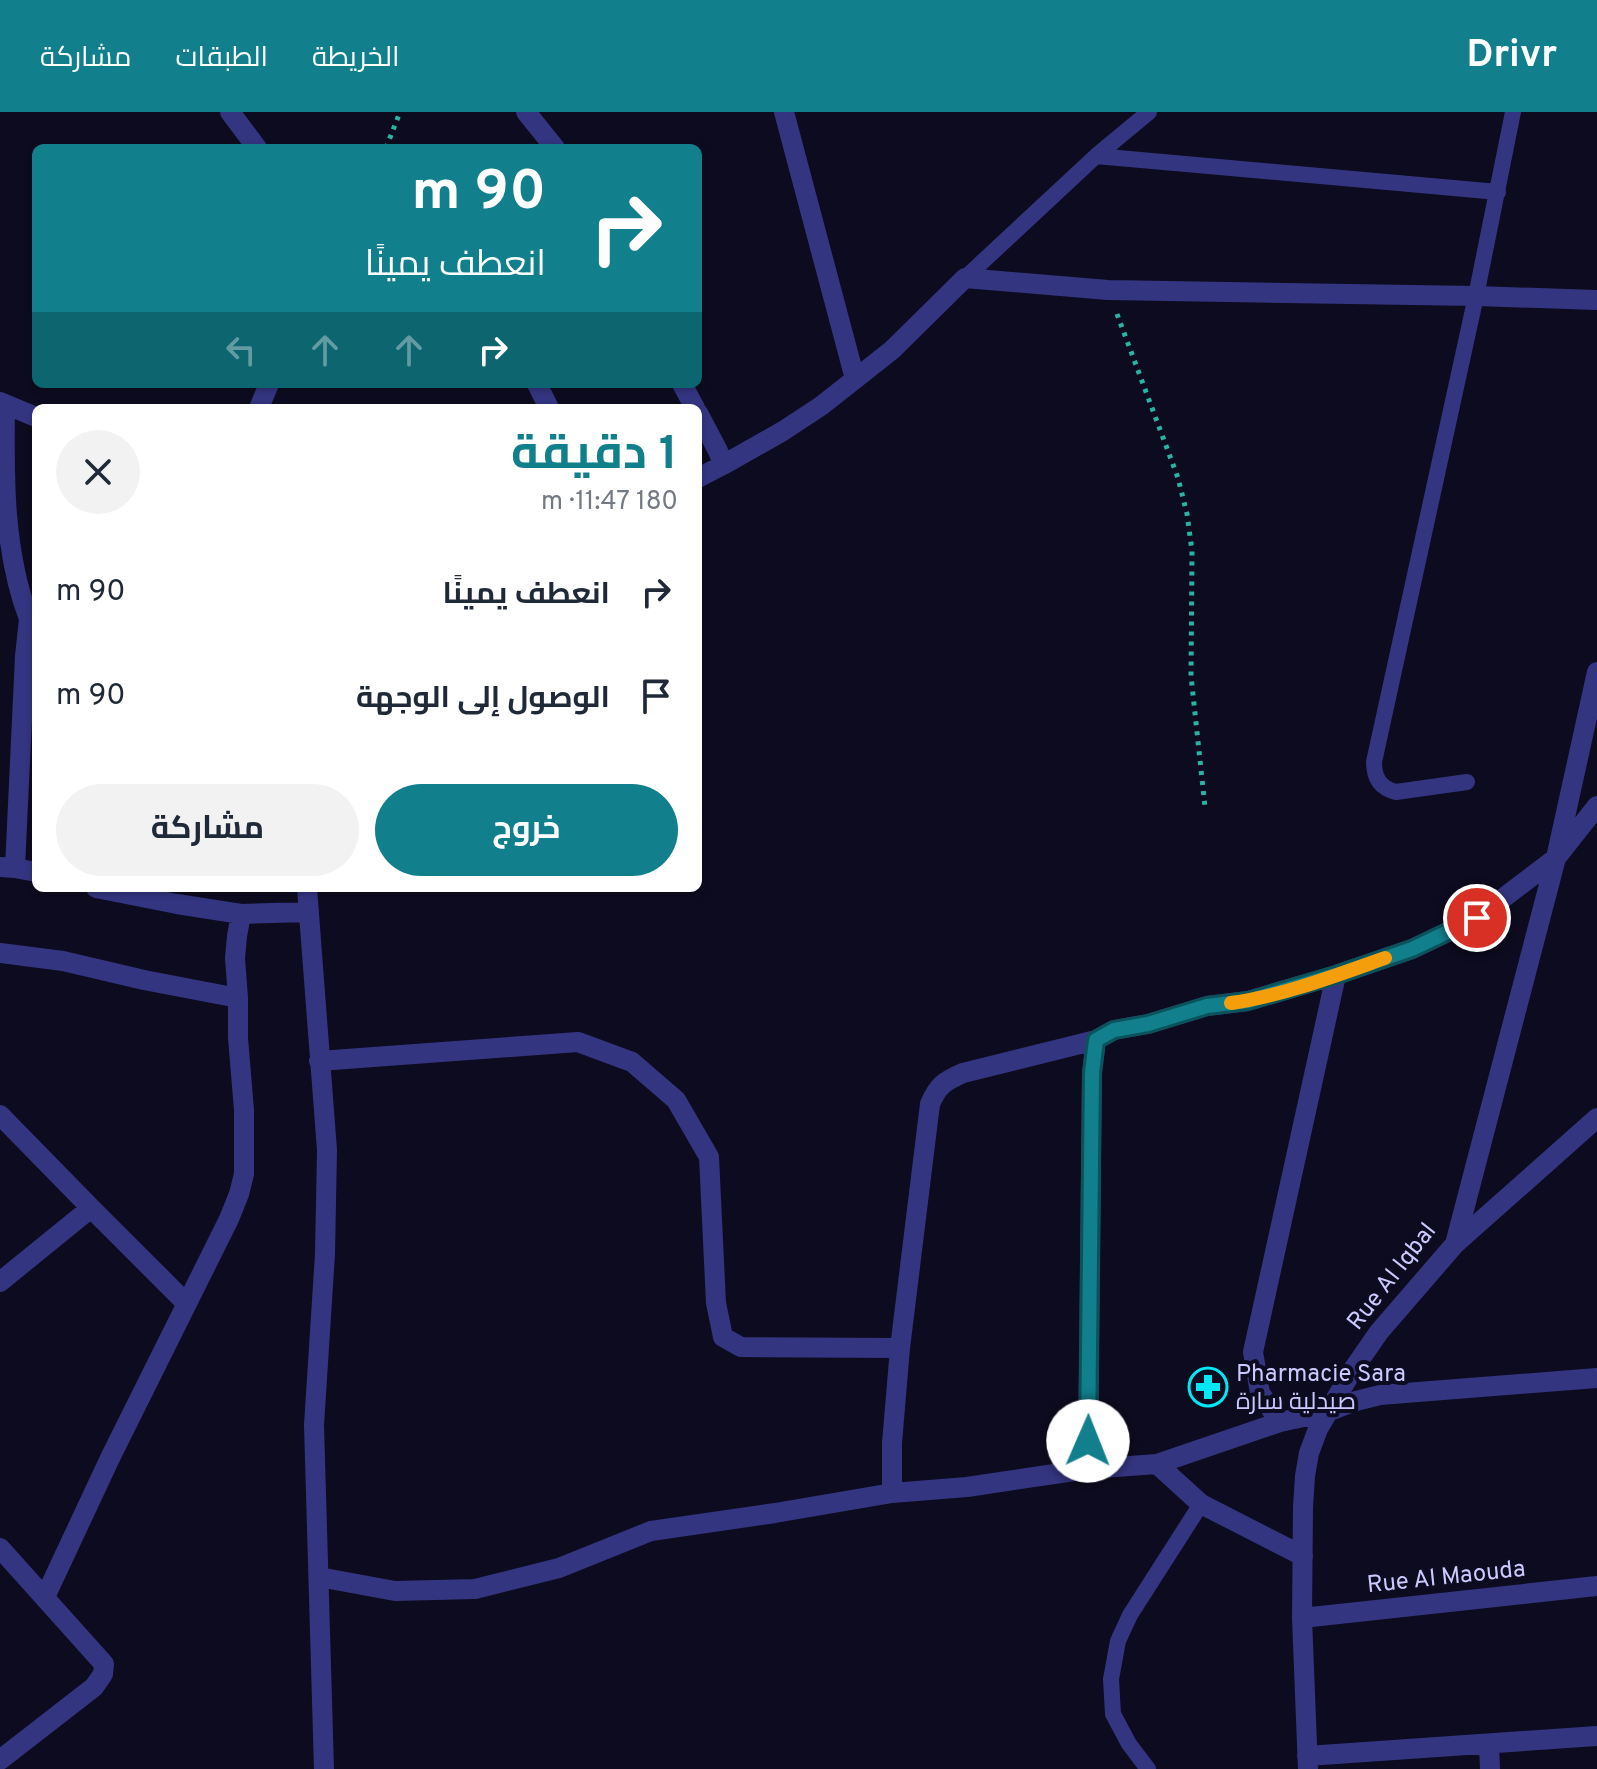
<!DOCTYPE html>
<html lang="ar">
<head>
<meta charset="utf-8">
<style>
  body { margin:0; font-family:Overpass,Cairo,sans-serif; background:#f2f2f3; color:#1f2937; direction:rtl; height:100vh; display:flex; flex-direction:column; font-size:30px; white-space:nowrap }
  * { box-sizing:border-box; margin:0 }
  p { font-size:26px; color:#747a83 }
  .icon { flex:none; width:44px; height:44px; fill:none; stroke:currentColor; stroke-width:2; stroke-linecap:round; stroke-linejoin:round }
  .map { position:relative; flex:1; overflow:hidden; direction:ltr }
  .drawer { position:absolute; left:32px; top:292px; width:670px; height:488px; display:flex; flex-direction:column; background:#fff; border-radius:12px; box-shadow:0 2px 6px #0004; direction:rtl }
  .drawer>* { flex:none }
  .banner { position:absolute; left:32px; top:32px; width:670px; height:244px; border-radius:12px; box-shadow:0 2px 6px #0004; direction:rtl; background:#117f8c; color:#fff; overflow:hidden }
  .pin { position:absolute; display:grid; place-items:center; width:68px; height:68px; color:#fff; margin:-34px; border:4px solid #fff; border-radius:50%; box-shadow:0 2px 8px #0007 }
  .me { position:absolute; width:88px; margin:-44px; rotate:1deg; stroke-linejoin:round; filter:drop-shadow(0 0 6px #0008) }
  .turn { display:flex; align-items:center; gap:28px; height:168px; padding:0 24px; font-size:36px }
  .turn .icon { width:104px; height:104px; stroke-width:2.5 }
  .turn b { display:block; font-size:56px; line-height:68px }
  .lanes { display:flex; align-items:center; height:76px; padding:0 24px; background:#0003; justify-content:center; gap:40px; direction:ltr }
  .lanes .off { opacity:.35 }
  .round { display:grid; place-items:center; flex:none; width:84px; height:84px; border-radius:42px; background:#f2f2f3 }
  .head { display:flex; align-items:center; justify-content:space-between; height:136px; padding:0 24px }
  h1 { font-size:48px; font-weight:700; line-height:60px; color:#117f8c }
  .primary-button { display:flex; gap:16px; margin-top:auto; padding:16px 24px }
  .primary-button a { flex:1; height:92px; border-radius:48px; background:#117f8c; color:#fff; font-size:32px; font-weight:700; line-height:92px; text-align:center }
  .primary-button a+a { background:#f2f2f3; color:#1f2937 }
  ul { padding:0; list-style:none }
  li { display:flex; align-items:center; gap:24px; height:104px; padding:0 24px }
  li div { flex:1 }
  li b { display:block; font-size:30px }
  li em { font-style:normal }
  header { display:flex; align-items:center; gap:48px; box-sizing:border-box; height:112px; padding:0 40px; background:#117f8c; color:#fff }
  header strong { font-size:38px }
  nav { display:flex; gap:44px; margin-inline-start:auto; font-size:28px }
  .map>svg:first-child { display:block }
  .lines { fill:none; stroke-linecap:round; stroke-linejoin:round }
  .path { stroke:#28b4a4; stroke-width:5; stroke-dasharray:4 6; stroke-linecap:butt }
  .lane { stroke:#343580; stroke-width:16 }
  .street { stroke:#343580; stroke-width:20 }
  .route-casing { stroke:#0b535b; stroke-width:20 }
  .route { stroke:#117f8c; stroke-width:14 }
  .slow { stroke:#f59e0b; stroke-width:14 }
  .labels { text-anchor:middle; stroke-width:8; stroke-linejoin:round; paint-order:stroke }
  .street-label { font-size:24px; fill:#ccc9ff; stroke:#0d0b1f }
  .poi-label { font-size:24px; fill:#ccc9ff; stroke:#0d0b1f; text-anchor:start }
</style>
</head>
<body>
<header>
<strong>Drivr</strong>
<nav><a>الخريطة</a><a>الطبقات</a><a>مشاركة</a></nav>
</header>
<div class="map">
<svg width="1597" height="1657" viewBox="0 0 1597 1657">
  <rect width="100%" height="100%" fill="#0d0b1f"/>
  <g class="lines">
    <path class="path" d="M386 36 400 0
      M1117 202 1178 366 1187 402 1192 439 1191 564 1205 695"/>
    <path class="lane" d="M1096 44 1498 80
      M965 166 1096 44 1149 0
      M1467 670 1396 680C1380 676 1374 666 1374 650L1476 184 1513 0
      M1148 1657 1129 1632 1113 1602 1111 1567 1118 1529 1130 1503 1201 1392"/>
    <path class="street" d="M230 0 257 36
      M526 0 555 36
      M784 0 855 267
      M537 272 549 296
      M682 272 695 296
      M0 290 36 305
      M5 292C4 364 3 439 29 507L36 509
      M259 296 269 272
      M698 301 718 339 723 353 698 366
      M723 353 783 319 821 294 892 238 965 166 1108 178 1476 184 1597 188
      M0 755 15 756 36 760
      M15 756 25 544 29 507
      M96 776 177 792 241 802 309 800
      M307 776 327 1038 325 1142 314 1313 324 1657
      M0 841 63 849 144 868 238 886
      M319 949 578 930 632 950 676 988 709 1045 716 1191 723 1225 741 1235 900 1236 892 1331V1381
      M0 1003 91 1096 0 1170
      M91 1096 186 1191
      M1455 1132 1597 1006
      M900 1236 930 992C938 973 945 969 963 961L1096 928
      M1280 1310 1260 1281 1253 1240 1336 863
      M1157 1352 1201 1392 1303 1444
      M1088 1357 1092 961 1096 928 1114 918 1148 912 1207 894 1248 889 1336 863 1412 837 1477 806 1556 746 1597 694
      M0 1436 104 1552 103 1562 94 1575 0 1648
      M319 1465 395 1479 475 1477 559 1456 651 1419 775 1401 892 1381 967 1375 1088 1357 1157 1352 1280 1310 1327 1300 1356 1289 1380 1283 1597 1266
      M45 1485 111 1344 229 1107 239 1082 244 1062V998L238 926V886L235 846 237 824 241 802
      M1302 1506 1597 1474
      M1489 1633 1490 1657
      M1307 1644 1597 1624
      M1308 1657 1302 1506 1303 1395 1305 1364 1309 1341 1318 1317 1352 1259 1379 1220 1455 1132 1556 746 1597 560"/>
  </g>
  <g class="lines">
    <g class="route-casing">
      <path id="route" d="M1088 1329 1092 961 1096 928 1114 918 1148 912 1207 894 1248 889 1336 863 1412 837 1477 806"/>
    </g>
    <use href="#route" class="route"/>
    <path class="slow" d="M1231 891C1282 884 1337 863 1385 846"/>
  </g>
  <defs>
    <g id="pharmacy-ring" transform="scale(2)"><circle r="9.5" fill="#0d0b1f" stroke="#00e8f4" stroke-width="1.5"/><path d="M-2-6h4v4h4v4h-4v4h-4v-4h-4v-4h4Z" fill="#00e8f4"/></g>
  </defs>
  <g fill-rule="evenodd">
    <use href="#pharmacy-ring" x="1208" y="1275"/>
  </g>
  <g class="labels">
    <g class="street-label">
      <text transform="translate(1391 1164) rotate(-52)" y="8">Rue Al Iqbal</text>
      <text transform="translate(1446 1464) rotate(-6)" y="8">Rue Al Maouda</text>
    </g>
    <g class="poi-label">
      <text x="1236" y="1269">Pharmacie Sara<tspan x="1236" dy="28">صيدلية سارة</tspan></text>
    </g>
  </g>
</svg>
<div class="pin" style="left:1477px;top:806px;background:#d93025"><svg class="icon" aria-label="arrive" viewBox="0 0 24 24"><path d="M6 21V4h12l-3 4 3 4H6"/></svg></div>
<svg class="me" style="left:1088px;top:1329px" viewBox="-20 -20 40 40"><circle r="19" fill="#fff"/><path d="M0-13L10 11 0 6-10 11z" fill="#117f8c"/></svg>
<div class="banner">
<div class="turn"><svg class="icon" aria-label="right" viewBox="0 0 24 24"><path d="M7 20v-9h11M14 6l5 5-5 5"/></svg><div><b>90 m</b>انعطف يمينًا</div></div>
<div class="lanes"><svg class="icon off" aria-label="left" viewBox="0 0 24 24"><path d="M17 20v-9H6M10 6l-5 5 5 5"/></svg><svg class="icon off" aria-label="ahead" viewBox="0 0 24 24"><path d="M12 20V5M6 11l6-6 6 6"/></svg><svg class="icon off" aria-label="ahead" viewBox="0 0 24 24"><path d="M12 20V5M6 11l6-6 6 6"/></svg><svg class="icon" aria-label="right" viewBox="0 0 24 24"><path d="M7 20v-9h11M14 6l5 5-5 5"/></svg></div>
</div>
<section class="drawer">
<div class="head"><div><h1>1 دقيقة</h1><p>180 m · 11:47</p></div><a class="round"><svg class="icon" aria-label="close" viewBox="0 0 24 24"><path d="M6 6l12 12M18 6L6 18"/></svg></a></div>
<ul>
<li><svg class="icon" aria-label="right" viewBox="0 0 24 24"><path d="M7 20v-9h11M14 6l5 5-5 5"/></svg><div><b>انعطف يمينًا</b></div><em>90 m</em></li>
<li><svg class="icon" aria-label="arrive" viewBox="0 0 24 24"><path d="M6 21V4h12l-3 4 3 4H6"/></svg><div><b>الوصول إلى الوجهة</b></div><em>90 m</em></li>
</ul>
<div class="primary-button"><a>خروج</a><a>مشاركة</a></div>
</section>
</div>
</body>
</html>
